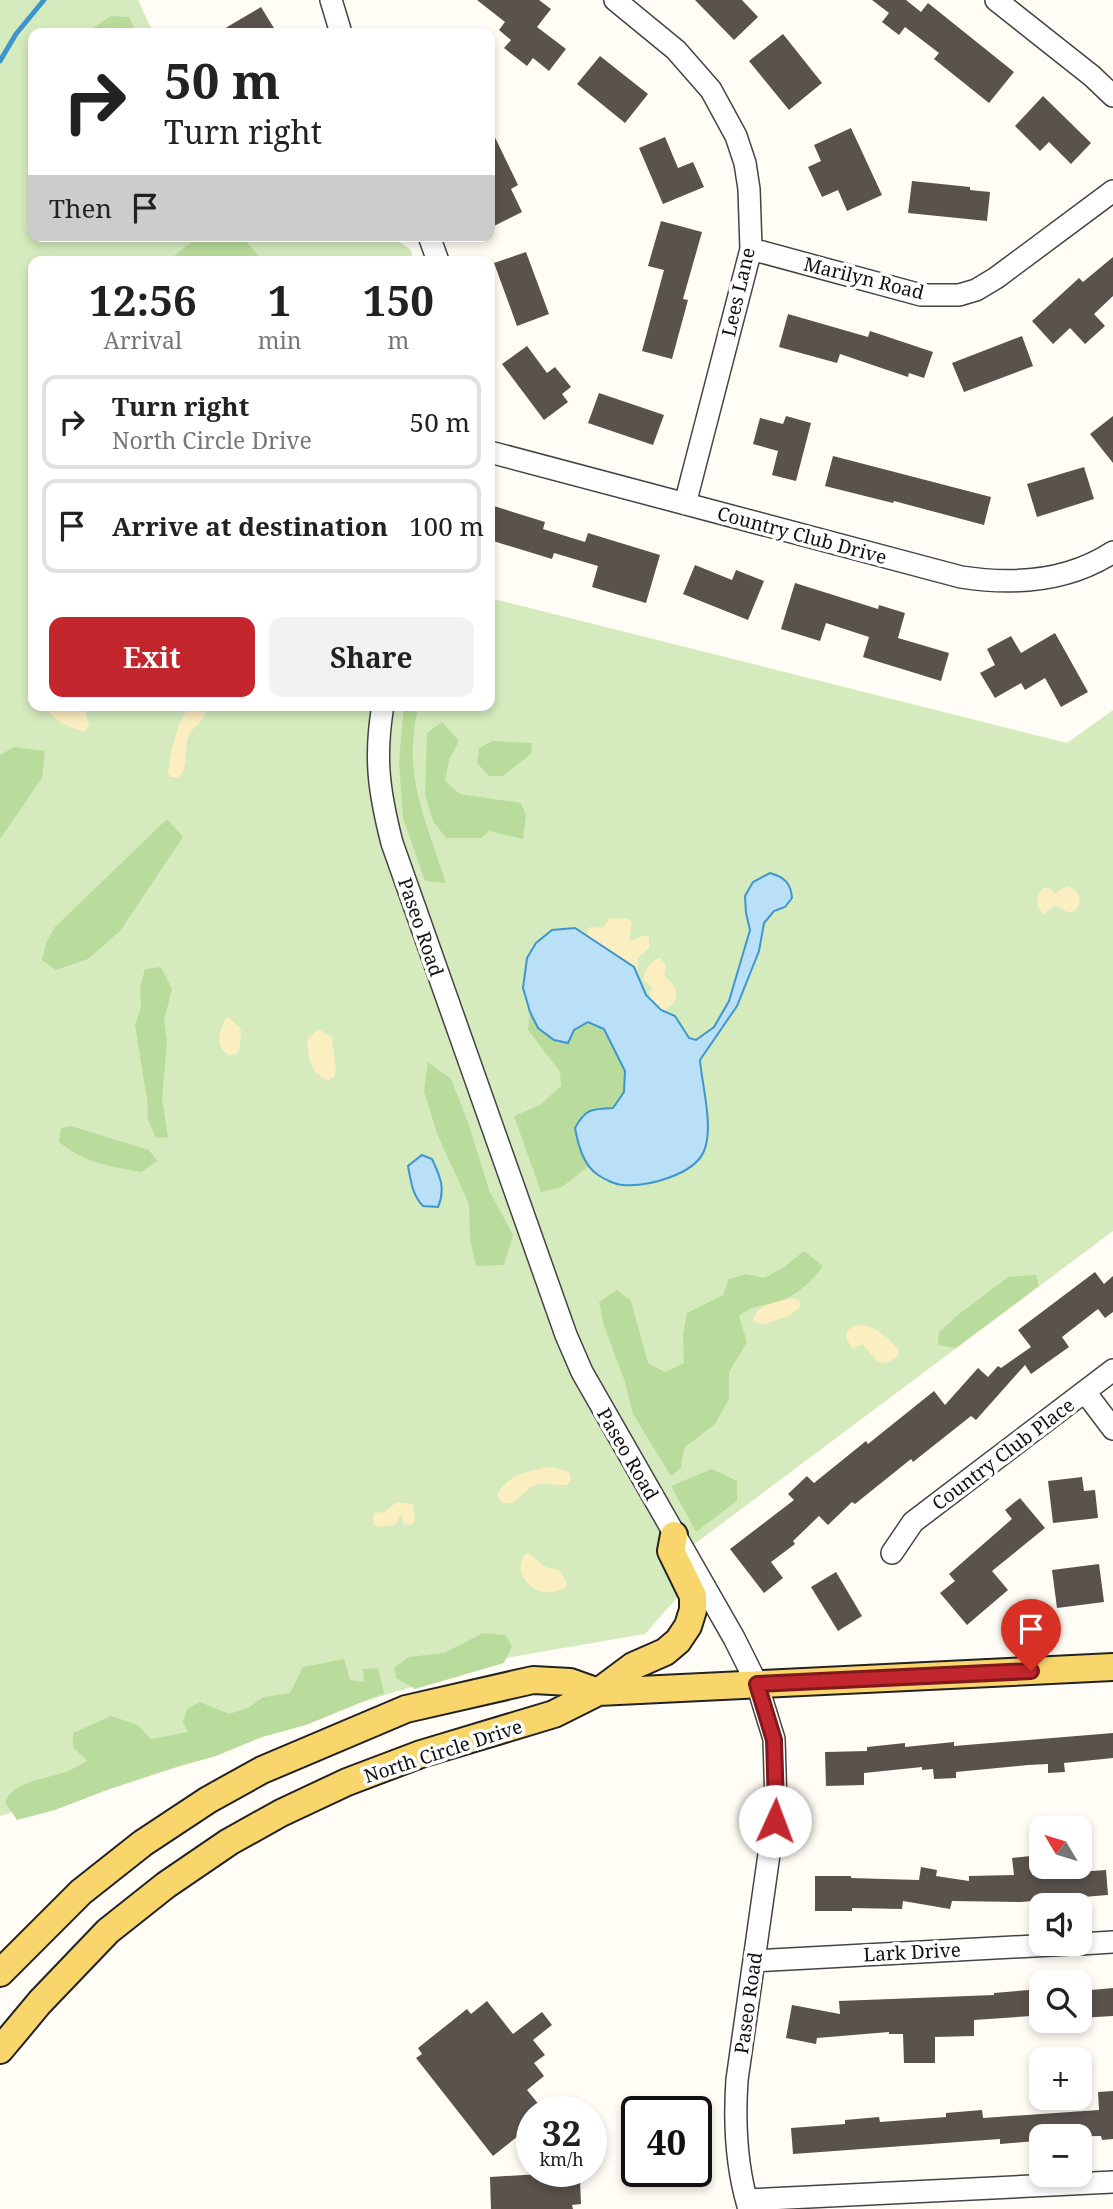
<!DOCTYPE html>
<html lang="en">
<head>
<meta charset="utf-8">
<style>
  body { margin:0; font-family:"Noto Serif",serif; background:#f2f2f2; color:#222; height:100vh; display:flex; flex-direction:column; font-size:26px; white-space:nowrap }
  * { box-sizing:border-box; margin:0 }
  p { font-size:23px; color:#767676 }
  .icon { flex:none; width:38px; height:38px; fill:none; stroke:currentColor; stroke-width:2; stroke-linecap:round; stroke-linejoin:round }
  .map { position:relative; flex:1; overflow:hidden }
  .panel { position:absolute; left:28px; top:256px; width:467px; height:455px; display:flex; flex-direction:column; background:#fff; border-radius:14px; box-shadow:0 4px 10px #0003 }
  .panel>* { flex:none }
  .hud { position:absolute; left:28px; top:28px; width:467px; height:214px; border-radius:14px; box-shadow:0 4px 10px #0003; background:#fff; color:#222; overflow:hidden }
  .needle { width:46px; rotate:308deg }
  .tools { position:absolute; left:1029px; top:1816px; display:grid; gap:14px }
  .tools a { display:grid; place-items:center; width:63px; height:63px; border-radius:14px; background:#fff; box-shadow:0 4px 10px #0003; font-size:35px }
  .speed { position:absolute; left:516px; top:2096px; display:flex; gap:14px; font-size:35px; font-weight:700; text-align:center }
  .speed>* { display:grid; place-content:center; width:91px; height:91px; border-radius:50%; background:#fff; box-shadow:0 4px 10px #0003; line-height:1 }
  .speed small { font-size:18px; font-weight:400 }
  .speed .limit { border:4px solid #111; border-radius:10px; background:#fff; color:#111 }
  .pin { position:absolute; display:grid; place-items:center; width:60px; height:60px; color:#fff; margin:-72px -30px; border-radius:50% 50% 50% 0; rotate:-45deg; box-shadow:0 0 7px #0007 }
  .pin .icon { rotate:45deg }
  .me { position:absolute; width:77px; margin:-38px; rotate:2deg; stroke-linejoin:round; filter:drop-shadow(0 0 5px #0008) }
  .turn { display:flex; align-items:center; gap:24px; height:147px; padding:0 21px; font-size:32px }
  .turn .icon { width:91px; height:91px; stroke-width:2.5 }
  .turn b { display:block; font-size:49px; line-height:60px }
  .then { display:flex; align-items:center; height:66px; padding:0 21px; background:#0003; gap:14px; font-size:26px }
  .eta { display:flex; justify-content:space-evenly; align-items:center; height:119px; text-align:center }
  .eta b { font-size:42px; font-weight:700; line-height:49px }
  .primary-button { display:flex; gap:14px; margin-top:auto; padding:14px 21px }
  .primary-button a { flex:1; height:80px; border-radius:14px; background:#c4262e; color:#fff; font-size:28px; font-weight:700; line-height:80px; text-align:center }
  .primary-button a+a { background:#f2f2f2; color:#222 }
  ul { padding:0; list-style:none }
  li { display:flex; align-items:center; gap:21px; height:94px; margin:0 14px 10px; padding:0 7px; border:4px solid #e0e0e0; border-radius:14px }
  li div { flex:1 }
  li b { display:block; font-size:26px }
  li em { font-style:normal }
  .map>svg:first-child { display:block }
  .green { fill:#d5ebbd }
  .forest { fill:#b9dc9c }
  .sand { fill:#fbeec1 }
  .water { fill:#b9e0f7; stroke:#3f96cf; stroke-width:2 }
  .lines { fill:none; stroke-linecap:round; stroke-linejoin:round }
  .stream { stroke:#3f96cf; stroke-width:5 }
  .building { fill:#5a524d }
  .minor-casing { stroke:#444; stroke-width:24 }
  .major-casing { stroke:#222; stroke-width:30 }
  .minor { stroke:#fff; stroke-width:21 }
  .major { stroke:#f9d66b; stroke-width:26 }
  .route-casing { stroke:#7f191e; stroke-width:18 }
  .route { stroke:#c4262e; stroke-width:12 }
  .labels { text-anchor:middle; stroke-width:7; stroke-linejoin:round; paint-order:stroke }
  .street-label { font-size:19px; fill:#111; stroke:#fff }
</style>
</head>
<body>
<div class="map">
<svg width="1113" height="2209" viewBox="0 0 1113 2209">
  <rect width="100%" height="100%" fill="#fffdf5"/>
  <path class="green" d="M0 0H138L150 26 156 33H33V236H391L411 250 413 261H33V705H490V598L1067 743 1113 710V1231L696 1543 670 1560 684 1590 645 1634 511 1657 286 1725 0 1816Z"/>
  <path class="forest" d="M111 16 129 17 136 33H77L91 29Z
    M199 236H241L263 261H174V256Z
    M404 705H419C401 772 426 821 446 883L425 881 403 818 399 762Z
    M442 722 459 741 449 760 445 781 460 794 521 803 526 815 523 839 489 831 481 838H446L433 821 425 795 427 733Z
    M492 741 532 743 531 754 503 776H489L477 763 479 748Z
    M14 747 45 751 42 778 0 839V755Z
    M167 819 183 837 120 931 88 959 56 970 42 960 46 943 54 928Z
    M161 967 172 989 164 1020 167 1041 162 1099 168 1137 156 1138 148 1120 147 1099 135 1025 141 1007 140 988 145 969Z
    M530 1012 539 1028 568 1043 574 1030 588 1022 604 1029 625 1071 624 1092 613 1108 596 1109 579 1148 589 1166 562 1187 541 1192 514 1116 540 1105 561 1086 560 1072 528 1030Z
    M428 1062 451 1079 469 1125 489 1190 513 1235 504 1265 476 1266 470 1240 469 1204 438 1136 424 1092Z
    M71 1126 149 1150 157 1161 141 1172C111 1167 83 1162 59 1142L61 1128Z
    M804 1251 823 1266C813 1280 802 1291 785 1299 769 1306 753 1304 739 1316L747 1342 729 1372V1399L715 1424 684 1448 681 1468 671 1476 633 1414 624 1379 604 1326 599 1302 617 1290 631 1301 648 1363 665 1372 684 1363 683 1335 687 1313 723 1295 729 1279 746 1274 764 1278 783 1268Z
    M1036 1275 1039 1286 956 1348 938 1345 939 1332 959 1314 1008 1277Z
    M712 1469 737 1481V1501L696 1532 671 1486Z
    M483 1633 505 1635 512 1646 504 1663 415 1689 396 1678 394 1668 409 1657 444 1653Z
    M344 1659 350 1680 364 1682 363 1669 378 1668 384 1693 306 1725 262 1737 216 1756 180 1766 107 1790 55 1810 17 1820 5 1802C15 1780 46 1779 66 1772 73 1769 80 1765 87 1761L73 1747V1733L111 1716 138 1725 151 1739 188 1732 183 1722 187 1709 200 1702 229 1714 248 1708 263 1697 290 1693 303 1667Z"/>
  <path class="sand" d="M48 705H84L89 726 85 731C70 728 50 721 48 705Z
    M192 705 202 706 205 714C201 724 191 728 188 737 184 751 189 765 179 777H171L168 773C170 755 177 717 192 705Z
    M1067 886C1076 889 1079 893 1080 902L1076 910 1069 913 1054 905 1045 914C1035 908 1035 896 1043 888H1049L1055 893Z
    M610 918 628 919 632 922 629 940H634L645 935 649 937V948L637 959 639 964 637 972 634 967 585 936 590 927 603 928Z
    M660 958 666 965 664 976C680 987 681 1001 663 1011L649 998 652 987 643 980C644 971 651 960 660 958Z
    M227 1016 241 1029 240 1048 236 1054 228 1055C214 1044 219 1030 227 1016Z
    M318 1029 332 1037 336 1071 334 1077 328 1080C309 1073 309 1058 307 1040Z
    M792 1298 799 1300 801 1306 790 1315 763 1325 753 1321C755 1304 778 1302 792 1298Z
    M864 1325C879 1329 888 1338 899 1350L898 1356C877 1372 875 1356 862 1344L853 1349 846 1338 847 1331 854 1326Z
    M552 1467 569 1472 571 1479 567 1485 540 1484 531 1487 512 1503H503L497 1496C506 1474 531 1470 552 1467Z
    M397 1502 413 1504 415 1521 411 1525 404 1524 401 1515 395 1525 379 1527 373 1524 374 1513 384 1512Z
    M525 1554H530L545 1567 559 1570 567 1582 566 1587C540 1604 509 1577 525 1554Z"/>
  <path class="water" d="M770 873C784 877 791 883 792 898L785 907 774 911 764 923 759 951 737 1006 700 1060C702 1086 714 1127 704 1151 694 1175 647 1187 623 1185 616 1185 604 1179 598 1175 583 1165 578 1144 575 1128 586 1108 592 1109 613 1108L624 1092 625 1071 604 1029 588 1022 574 1030 568 1043 554 1040 538 1028 530 1012 523 988 527 958 536 943 552 930 575 928 634 967 646 995 661 1010 675 1016 689 1038 696 1040 714 1027 729 1001 750 930 746 913 745 896 753 882Z
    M422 1155 432 1159C440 1176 446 1189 438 1207L423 1206C412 1195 411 1181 408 1166Z"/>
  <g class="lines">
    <path class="stream" d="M0 61 16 34 44 0"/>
  </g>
  <path class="building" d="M477 0H539L551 9 537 27 566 49 549 71 533 58 527 66 504 48 511 40 499 30 505 22Z
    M695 0H742L758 17 734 40Z
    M872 0H906L921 12 928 3 1014 72 989 103 934 59 939 53 905 27 899 35 882 22 889 13Z
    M261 7 277 33H217Z
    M783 34 822 83 789 110 749 61Z
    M600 56 648 94 625 123 577 84Z
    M1043 96 1091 143 1071 164 1049 142 1040 151 1015 126Z
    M490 127 518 185 511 189 522 212 494 226 490 217Z
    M851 128 882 195 847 211 838 190 822 197 808 167 821 161 814 145Z
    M665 137 678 168 693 162 704 187 663 204 639 148Z
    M912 181 970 187V190L990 192 987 221 908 213Z
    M661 221 702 232 683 299 688 300 672 359 642 351 664 270 648 266Z
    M526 252 549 314 517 326 494 263Z
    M1113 257V296L1094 314 1105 326 1085 344 1070 328 1053 344 1032 321 1079 278 1083 282Z
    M788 314 868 337 870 331 933 352 924 378 909 373 908 377 840 354 837 363 779 347Z
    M1022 336 1033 366 964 392 952 363Z
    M527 346 547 373 555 367 571 387 562 394 568 402 544 420 502 364Z
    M599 393 664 415 653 445 588 423Z
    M786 416 811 423 796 481 772 475 778 451 753 444 760 418 783 424Z
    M1113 416V463L1090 434Z
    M833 456 991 497 984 525 894 501 893 503 825 486Z
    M1084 467 1094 499 1037 517 1027 484Z
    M494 506 545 522 543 529 585 542 588 533 660 555 646 603 592 587 598 566 554 553 552 559 490 540V519Z
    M695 565 732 580 736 570 764 581 748 620 683 594Z
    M795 583 878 609 879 605 905 613 898 638 949 653 941 681 863 657 869 637 826 623 820 641 781 629Z
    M1055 633 1088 692 1061 707 1045 678 1025 690 1021 683 995 698 980 673 995 665 987 649 1011 636 1021 653Z
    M1095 1272 1104 1284 1113 1276V1312L1105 1318 1098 1309 1062 1337 1069 1347 1031 1374 1025 1365 976 1420 971 1416 913 1462 911 1459 855 1504 852 1502 828 1525 819 1516 793 1541 795 1544 771 1562 783 1578 764 1593 730 1549 794 1500 788 1494 807 1476 814 1483 866 1441 868 1444 934 1391 945 1405 978 1368 988 1377 998 1366 1001 1368 1031 1347 1018 1330Z
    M1082 1477 1084 1491 1095 1490 1098 1518 1053 1523 1048 1481Z
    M1020 1498 1045 1528 992 1571 1008 1590 967 1625 940 1593 955 1581 949 1574 1012 1519 1005 1510Z
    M1099 1564 1104 1602 1057 1608 1052 1570Z
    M836 1572 862 1616 838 1631 811 1587Z
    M1113 1733V1758L1064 1763 1065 1772 1048 1773V1764L1028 1765 956 1772V1778L934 1779 933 1769 922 1770V1767L864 1773V1785L826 1786 825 1752 867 1751V1747L905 1743V1747L954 1742V1746Z
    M1031 1856 1032 1875 1106 1870 1108 1895 1021 1902 952 1901 950 1909 903 1901 902 1909 852 1908V1911H815V1876H851V1878L919 1880 921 1867 937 1870 936 1876 969 1881V1876L1014 1875 1012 1858Z
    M1113 1988V2016L1080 2018V1991Z
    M1029 1990 1031 2016 974 2020V2036L935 2037V2063H904L903 2034H889V2032L817 2038 816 2044 786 2038 792 2005 840 2014 839 2001 994 1995V1993Z
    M487 2001 513 2034 542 2012 552 2025 533 2040 545 2055 534 2063 544 2076 527 2090 545 2112H532V2125L493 2156 416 2058 422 2054 418 2048 467 2009 471 2014Z
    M1113 2091V2139L1102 2140 1101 2136 1035 2137V2141L1000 2144V2139L793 2154 791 2128 845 2124V2120L879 2117 880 2122 946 2117V2113L982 2110 983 2118 1099 2110 1098 2092Z
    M571 2172V2182L580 2181 581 2204 572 2205 573 2209H491L490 2177Z"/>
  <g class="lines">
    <g class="minor-casing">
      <path id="minor" d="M331 0 341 33
        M615 0 676 50 711 90 736 136 745 163 749 189 751 249 685 504
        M996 0 1092 76 1113 96
        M429 236 438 261
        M751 249 921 295H959L976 290 996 278 1113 191
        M490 452 961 577C1013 585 1067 582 1113 552
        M383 705C374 758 379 792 392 843L566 1335 582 1372 734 1638 757 1684 774 1739 776 1805 737 2080C734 2124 736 2167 749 2209
        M1085 1392 1113 1429
        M892 1553 913 1522 1113 1370
        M1080 1944 1113 1942
        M754 1961 1070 1944
        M747 2200 1113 2182"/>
    </g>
    <g class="major-casing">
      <path id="major" d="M0 1973 81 1892 143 1843 208 1800 262 1770 406 1709 533 1680 570 1682 598 1692 1113 1667
        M0 2050 40 2002 108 1931 166 1885 229 1842 281 1813 347 1782 421 1754 554 1714 598 1692 633 1666 665 1652 678 1641 688 1626 693 1610V1596L671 1551 674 1535"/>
    </g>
    <use href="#minor" class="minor"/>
    <use href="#major" class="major"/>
  </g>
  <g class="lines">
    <g class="route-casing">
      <path id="route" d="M775 1821 776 1805 774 1740 757 1684 1031 1671"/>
    </g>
    <use href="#route" class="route"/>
  </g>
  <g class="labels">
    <g class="street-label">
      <text transform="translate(864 278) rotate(14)" y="7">Marilyn Road</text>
      <text transform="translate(738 292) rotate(-77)" y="7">Lees Lane</text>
      <text transform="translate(802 535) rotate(15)" y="7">Country Club Drive</text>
      <text transform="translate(421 927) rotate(71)" y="7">Paseo Road</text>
      <text transform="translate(628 1454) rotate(60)" y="7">Paseo Road</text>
      <text transform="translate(1003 1454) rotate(-37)" y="7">Country Club Place</text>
      <text transform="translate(443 1751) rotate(-18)" y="7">North Circle Drive</text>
      <text transform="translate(912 1952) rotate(-3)" y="7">Lark Drive</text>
      <text transform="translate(748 2003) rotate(-82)" y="7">Paseo Road</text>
    </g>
  </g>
</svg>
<div class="tools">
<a><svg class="needle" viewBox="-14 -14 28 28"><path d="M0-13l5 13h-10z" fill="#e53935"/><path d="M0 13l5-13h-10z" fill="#767676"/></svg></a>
<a><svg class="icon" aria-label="sound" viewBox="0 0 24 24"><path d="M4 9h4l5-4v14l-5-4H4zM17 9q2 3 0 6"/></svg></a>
<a><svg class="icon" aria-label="search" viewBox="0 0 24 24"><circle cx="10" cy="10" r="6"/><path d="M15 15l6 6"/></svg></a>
<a>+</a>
<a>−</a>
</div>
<div class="speed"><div>32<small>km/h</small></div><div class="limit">40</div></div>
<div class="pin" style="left:1031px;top:1671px;background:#d93025"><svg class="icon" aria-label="arrive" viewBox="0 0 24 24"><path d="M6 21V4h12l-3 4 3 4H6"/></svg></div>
<svg class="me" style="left:775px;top:1821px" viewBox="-20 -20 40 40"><circle r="19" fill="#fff"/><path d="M0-13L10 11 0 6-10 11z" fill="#c4262e"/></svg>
<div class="hud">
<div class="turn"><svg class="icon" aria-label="right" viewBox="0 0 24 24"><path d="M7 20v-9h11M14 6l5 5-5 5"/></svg><div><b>50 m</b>Turn right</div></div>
<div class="then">Then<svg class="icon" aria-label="arrive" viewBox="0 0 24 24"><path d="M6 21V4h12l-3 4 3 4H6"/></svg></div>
</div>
<section class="panel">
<div class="eta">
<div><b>12:56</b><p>Arrival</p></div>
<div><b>1</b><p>min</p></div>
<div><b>150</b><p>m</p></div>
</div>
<ul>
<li><svg class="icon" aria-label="right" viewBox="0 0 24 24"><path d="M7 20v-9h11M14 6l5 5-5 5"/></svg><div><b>Turn right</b><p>North Circle Drive</p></div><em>50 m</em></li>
<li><svg class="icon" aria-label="arrive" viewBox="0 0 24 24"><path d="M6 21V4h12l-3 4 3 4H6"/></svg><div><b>Arrive at destination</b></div><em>100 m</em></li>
</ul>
<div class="primary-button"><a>Exit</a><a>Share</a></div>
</section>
</div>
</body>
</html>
